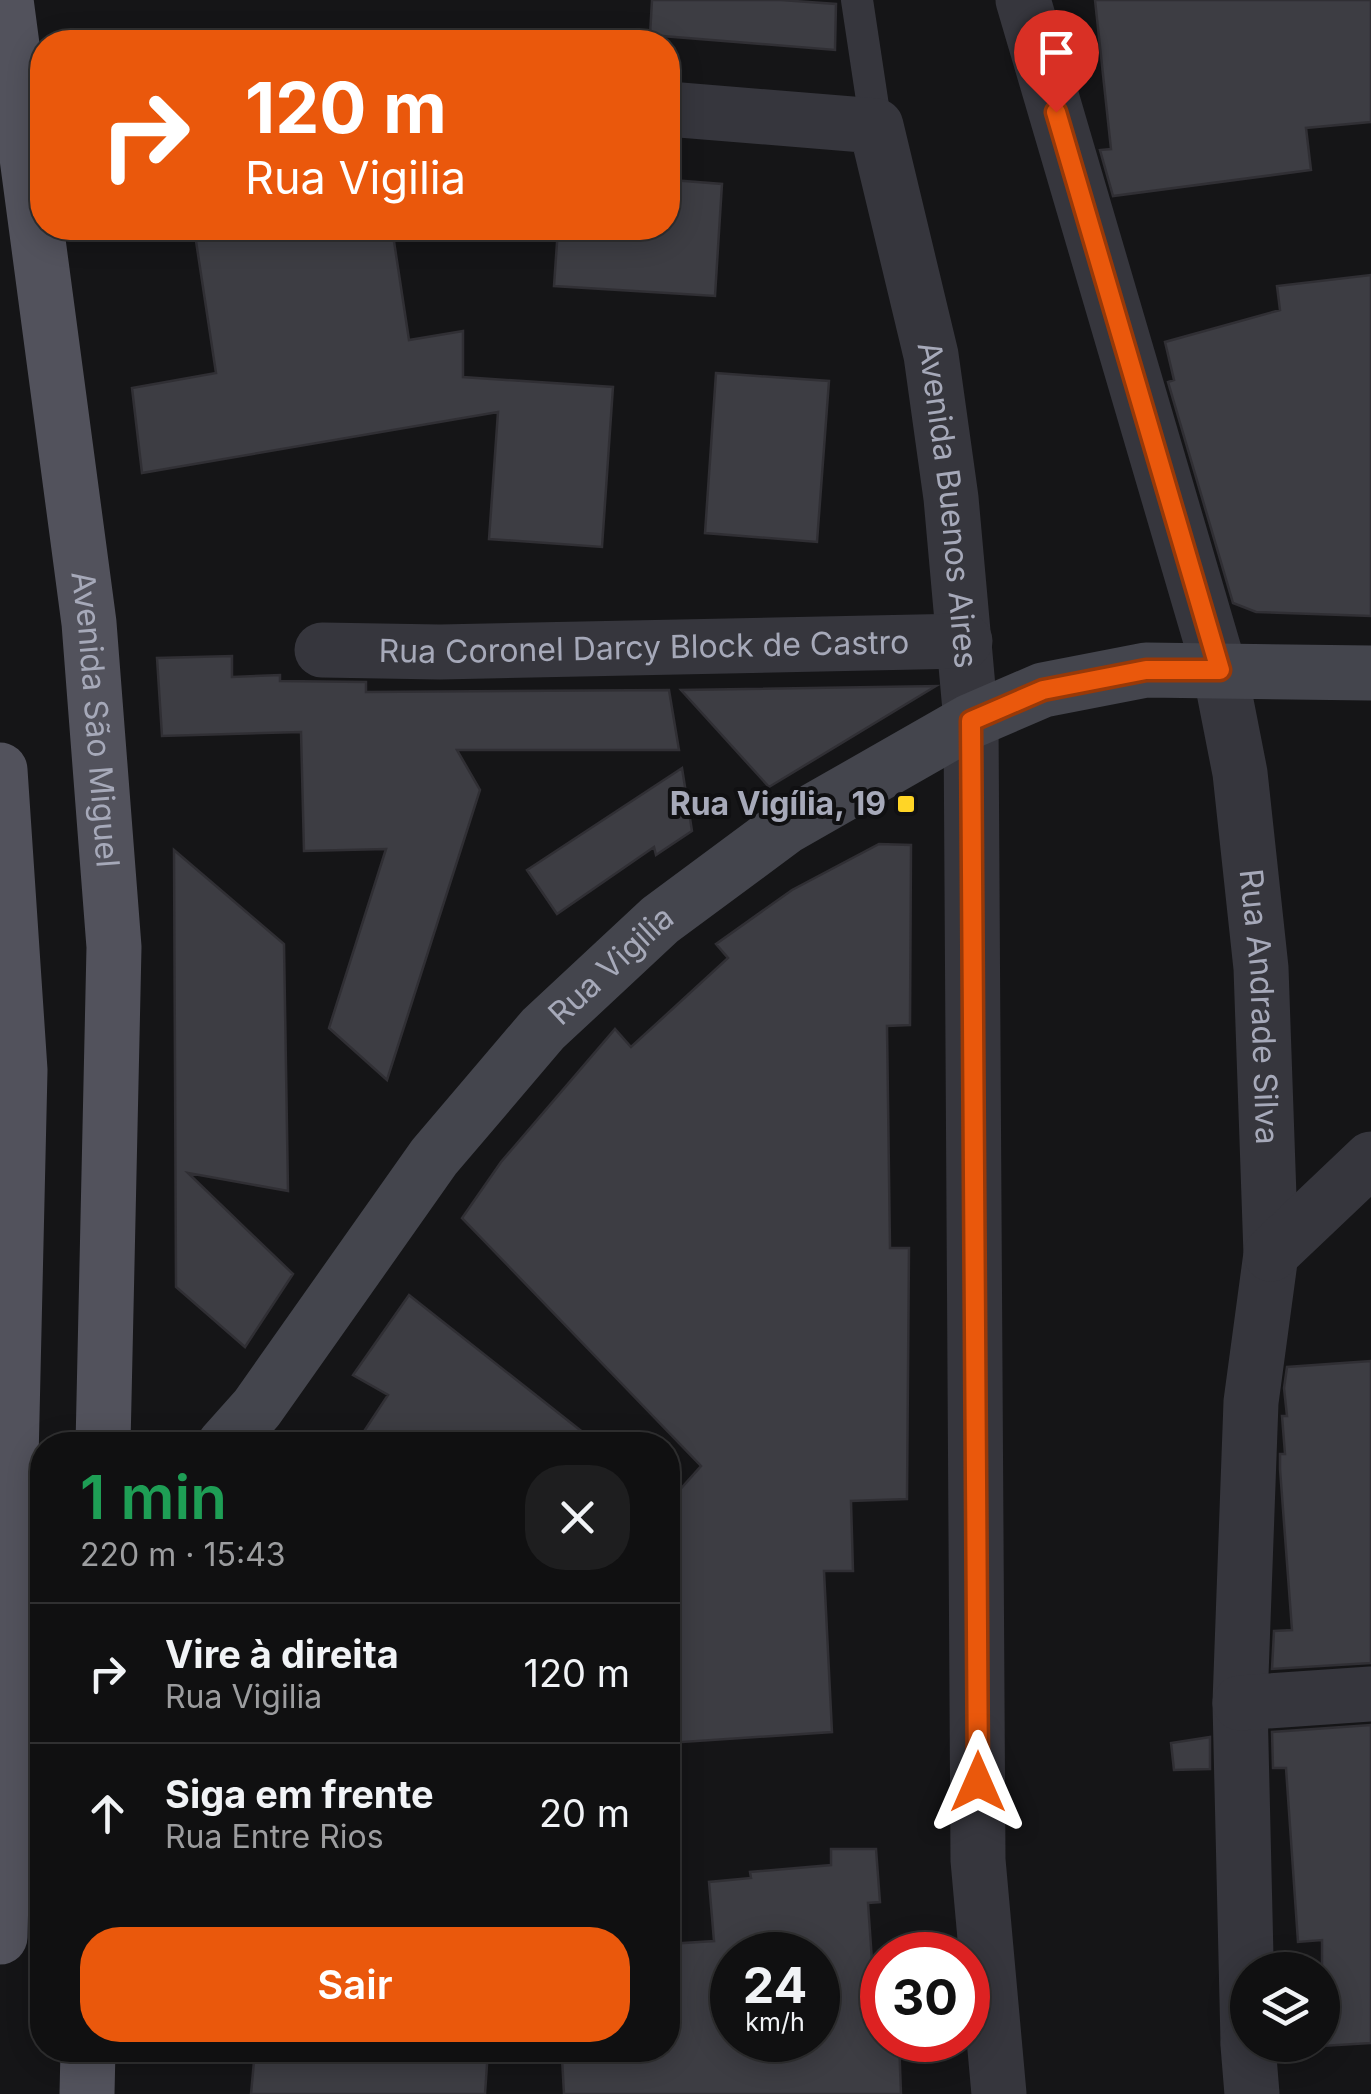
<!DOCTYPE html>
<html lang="pt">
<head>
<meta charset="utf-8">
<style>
  body { margin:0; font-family:Inter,sans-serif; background:#1e1e1f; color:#f1f3f6; height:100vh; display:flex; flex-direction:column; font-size:38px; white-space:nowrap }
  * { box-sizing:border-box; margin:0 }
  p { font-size:32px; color:#9c9d9f }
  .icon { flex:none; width:55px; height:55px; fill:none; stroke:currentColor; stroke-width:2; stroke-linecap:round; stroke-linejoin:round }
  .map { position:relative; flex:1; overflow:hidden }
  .side { position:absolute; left:30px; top:1432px; width:650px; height:630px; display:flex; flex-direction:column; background:#101011; border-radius:40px; box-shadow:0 5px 25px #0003,0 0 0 2px #303031 }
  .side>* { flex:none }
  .hud { position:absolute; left:30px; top:30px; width:650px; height:210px; border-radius:40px; box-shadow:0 5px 25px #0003,0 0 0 2px #303031; background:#ea580c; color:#fff; overflow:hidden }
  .controls { position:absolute; left:1230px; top:1952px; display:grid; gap:20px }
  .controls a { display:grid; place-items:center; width:110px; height:110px; border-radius:50%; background:#101011; box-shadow:0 5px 25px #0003,0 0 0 2px #303031; font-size:50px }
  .speed { position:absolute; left:710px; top:1932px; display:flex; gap:20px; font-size:50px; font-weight:700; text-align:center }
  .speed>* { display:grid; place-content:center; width:130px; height:130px; border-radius:50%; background:#101011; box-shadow:0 5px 25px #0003,0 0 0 2px #303031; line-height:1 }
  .speed small { font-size:25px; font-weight:400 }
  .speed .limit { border:15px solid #d22; background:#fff; color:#111 }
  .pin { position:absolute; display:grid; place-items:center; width:85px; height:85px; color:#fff; margin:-102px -42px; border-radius:50% 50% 50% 0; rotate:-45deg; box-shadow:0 0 10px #0007 }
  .pin .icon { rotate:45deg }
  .me { position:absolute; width:110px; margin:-55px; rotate:0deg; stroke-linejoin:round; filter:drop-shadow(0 0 8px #0008) }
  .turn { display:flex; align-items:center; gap:35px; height:210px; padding:0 50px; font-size:45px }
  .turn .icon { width:130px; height:130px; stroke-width:2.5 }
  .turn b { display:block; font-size:70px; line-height:85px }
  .round { display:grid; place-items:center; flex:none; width:105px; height:105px; border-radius:40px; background:#1e1e1f }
  .overview { display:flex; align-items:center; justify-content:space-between; height:170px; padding:0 50px }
  h1 { font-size:60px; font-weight:600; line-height:75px; color:#1e9e55 }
  .primary-button { display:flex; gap:20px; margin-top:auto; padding:20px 50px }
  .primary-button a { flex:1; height:115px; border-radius:40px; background:#ea580c; color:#fff; font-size:40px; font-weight:600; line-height:115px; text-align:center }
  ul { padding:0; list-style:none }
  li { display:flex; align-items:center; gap:30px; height:140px; padding:0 50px; border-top:2px solid #303031 }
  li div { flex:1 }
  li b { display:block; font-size:38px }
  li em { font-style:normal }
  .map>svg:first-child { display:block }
  .building { fill:#3d3d43; stroke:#302f34; stroke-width:2.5; fill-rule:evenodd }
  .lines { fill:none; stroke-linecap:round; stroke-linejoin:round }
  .lane { stroke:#36363d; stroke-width:32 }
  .street { stroke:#36363d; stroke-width:55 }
  .secondary { stroke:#44454d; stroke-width:55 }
  .primary { stroke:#52525c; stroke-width:55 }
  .route-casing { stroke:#983908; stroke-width:25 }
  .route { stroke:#ea580c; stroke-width:18 }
  .poi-dot { fill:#ffd526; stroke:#101012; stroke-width:4 }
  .labels { text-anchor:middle; stroke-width:8; stroke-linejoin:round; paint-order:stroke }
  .street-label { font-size:32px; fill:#a6a9b9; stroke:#101012 }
  .poi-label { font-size:32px; font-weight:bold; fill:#a6a9b9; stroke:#101012; text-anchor:end }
</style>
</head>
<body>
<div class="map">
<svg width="1371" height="2094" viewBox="0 0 1371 2094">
  <rect width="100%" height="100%" fill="#151517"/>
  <path class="building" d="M652 0H781L836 4 835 50 650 35Z
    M1095 0H1371V122L1306 128 1311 170 1113 196 1100 150 1111 149Z
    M672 180 722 184 715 296 554 286 558 228H668V187H672Z
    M194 228H392L409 340 463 331V377L613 387 602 547 489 539 498 412 142 473 132 388 216 373Z
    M1371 275V616L1256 612 1233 603 1168 382 1174 380 1165 342 1280 310 1277 286Z
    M716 373 829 381 817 542 705 533Z
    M232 656V677L280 675V681L366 682V692L669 690 679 750H457L480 790 387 1080 329 1028 386 849 304 851 301 732 162 736 157 658Z
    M936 686 769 787 681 690Z
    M682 768 692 831 656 855 654 847 557 914 527 870Z
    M879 844 911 845 910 1025 887 1026 890 1248H909L907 1499 851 1501 853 1571H824L832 1732 668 1743V1503L701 1466 462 1218 501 1162 615 1029 631 1047 728 958 716 944 792 890Z
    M174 850 284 944 288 1191 188 1173 293 1274 245 1347 176 1287Z
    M409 1295 599 1445H355L388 1395 353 1375Z
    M1371 1361V1663L1272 1669 1274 1631 1292 1630 1280 1469V1454H1285L1282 1416H1287L1284 1388 1287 1367Z
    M1371 1725V2043L1322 2046V1940L1298 1942 1286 1768H1273L1272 1732Z
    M1210 1737V1769L1174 1770 1171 1743Z
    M831 1849H876L880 1902 868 1903 877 2034H882V2040H899L901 2094H564L562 2058 668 2051V1944L714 1941 709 1882 751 1878 750 1872 831 1865ZM732 1955H818V2040H732Z
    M255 2050H488L485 2094H251Z"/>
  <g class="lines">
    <path class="lane" d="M857 0 876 126"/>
    <g class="street">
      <path id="s1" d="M1023 0 1220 671 1240 773 1261 968 1271 1254 1251 1402 1240 1703 1248 2042"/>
      <path id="s2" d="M668 109 876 126 931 355 951 498 971 721 978 1860 999 2094"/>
      <path id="s3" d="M322 650 440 652 965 641"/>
      <path d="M1271 1254 1371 1159"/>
      <path d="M1240 1703 1371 1694"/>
      <path d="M1248 2045 1252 2094"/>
    </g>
    <path class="secondary" id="s4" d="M224 1445 257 1408 434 1157 543 1029 660 920 787 826 971 721 1043 690 1146 670 1371 673"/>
    <g class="primary">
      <path id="s5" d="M6 0 89 623 114 947 103 1445"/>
      <path d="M0 770 20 1070 0 1937"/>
      <path d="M87 2094 88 2050"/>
    </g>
  </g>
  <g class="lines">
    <g class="route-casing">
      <path id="route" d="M978 1782 971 721 1043 690 1146 670H1220L1056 112"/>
    </g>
    <use href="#route" class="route"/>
  </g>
  <rect class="poi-dot" x="896" y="794" width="20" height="20" rx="5"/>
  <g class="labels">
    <g class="street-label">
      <text dy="11" stroke="none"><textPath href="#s2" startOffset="595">Avenida Buenos Aires</textPath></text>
      <text dy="11" stroke="none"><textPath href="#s3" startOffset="322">Rua Coronel Darcy Block de Castro</textPath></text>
      <text dy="11" stroke="none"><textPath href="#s5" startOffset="725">Avenida São Miguel</textPath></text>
      <text dy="11" stroke="none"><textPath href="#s4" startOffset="618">Rua Vigilia</textPath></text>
      <text dy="11" stroke="none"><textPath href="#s1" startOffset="1038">Rua Andrade Silva</textPath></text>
    </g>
    <g class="poi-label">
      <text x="886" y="815">Rua Vigília, 19</text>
    </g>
  </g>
</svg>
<div class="controls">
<a><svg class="icon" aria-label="layers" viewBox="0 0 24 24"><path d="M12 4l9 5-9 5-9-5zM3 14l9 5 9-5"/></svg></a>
</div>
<div class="speed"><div>24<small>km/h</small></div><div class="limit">30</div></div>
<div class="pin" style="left:1056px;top:112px;background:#d93025"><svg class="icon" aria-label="arrive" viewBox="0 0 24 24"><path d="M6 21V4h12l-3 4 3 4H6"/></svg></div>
<svg class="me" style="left:978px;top:1782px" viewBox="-20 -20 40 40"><path d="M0-17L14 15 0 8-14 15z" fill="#ea580c" stroke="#fff" stroke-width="4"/></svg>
<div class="hud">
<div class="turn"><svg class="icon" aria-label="right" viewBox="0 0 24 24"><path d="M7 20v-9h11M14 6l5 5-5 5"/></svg><div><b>120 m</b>Rua Vigilia</div></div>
</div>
<section class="side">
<div class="overview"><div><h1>1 min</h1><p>220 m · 15:43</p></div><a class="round"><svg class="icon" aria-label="close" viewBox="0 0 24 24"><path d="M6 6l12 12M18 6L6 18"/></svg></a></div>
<ul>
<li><svg class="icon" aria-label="right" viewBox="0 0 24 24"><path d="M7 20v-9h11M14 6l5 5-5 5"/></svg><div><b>Vire à direita</b><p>Rua Vigilia</p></div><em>120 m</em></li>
<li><svg class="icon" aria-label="ahead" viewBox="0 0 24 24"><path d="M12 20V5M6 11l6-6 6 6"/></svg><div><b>Siga em frente</b><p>Rua Entre Rios</p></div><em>20 m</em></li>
</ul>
<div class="primary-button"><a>Sair</a></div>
</section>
</div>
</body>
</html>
